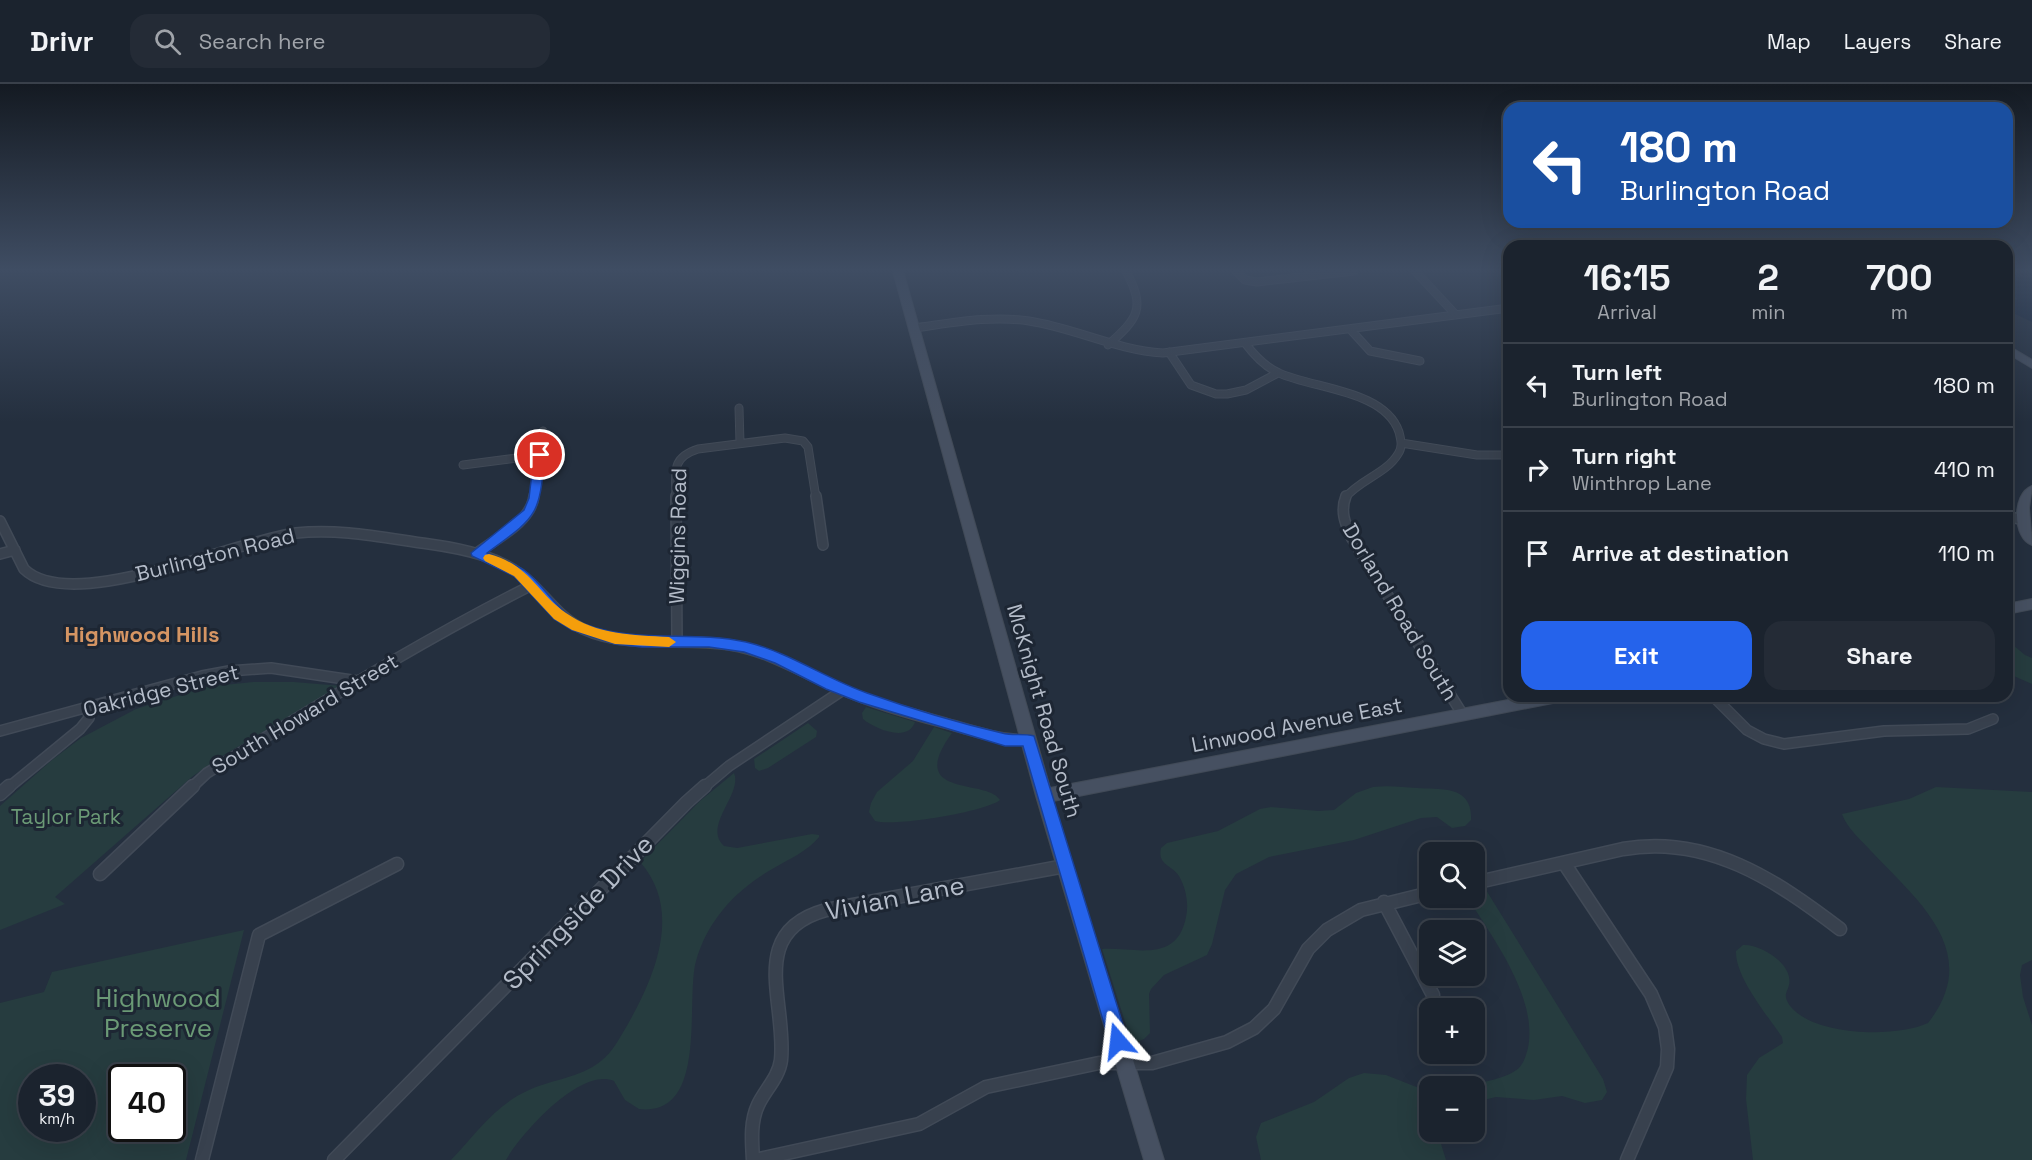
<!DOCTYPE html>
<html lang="en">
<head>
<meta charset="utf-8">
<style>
  body { margin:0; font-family:"Space Grotesk",sans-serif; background:#242b36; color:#f1f3f6; height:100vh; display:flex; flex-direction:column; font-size:22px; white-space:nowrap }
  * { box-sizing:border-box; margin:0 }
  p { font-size:20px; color:#a0a4aa }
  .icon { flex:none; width:33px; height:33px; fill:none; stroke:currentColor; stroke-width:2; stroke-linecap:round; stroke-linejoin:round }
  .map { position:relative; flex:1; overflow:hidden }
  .drawer { position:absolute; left:1503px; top:156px; width:510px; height:462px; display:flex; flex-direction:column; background:#1b232e; border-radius:18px; box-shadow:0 6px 24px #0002,0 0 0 2px #39404a }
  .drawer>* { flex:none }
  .top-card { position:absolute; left:1503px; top:18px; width:510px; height:126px; border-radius:18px; box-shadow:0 6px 24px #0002,0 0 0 2px #39404a; background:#1a4fa0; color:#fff; overflow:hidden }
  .fabs { position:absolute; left:1419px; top:758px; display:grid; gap:12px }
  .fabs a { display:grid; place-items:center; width:66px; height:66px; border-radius:12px; background:#1b232e; box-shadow:0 6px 24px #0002,0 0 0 2px #39404a; font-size:30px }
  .speed { position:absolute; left:18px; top:980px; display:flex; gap:12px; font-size:30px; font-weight:700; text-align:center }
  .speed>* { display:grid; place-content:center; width:78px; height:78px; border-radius:50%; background:#1b232e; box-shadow:0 6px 24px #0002,0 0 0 2px #39404a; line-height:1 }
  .speed small { font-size:15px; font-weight:400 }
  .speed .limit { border:3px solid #111; border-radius:9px; background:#fff; color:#111 }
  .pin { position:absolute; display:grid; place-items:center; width:51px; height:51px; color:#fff; margin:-26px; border:3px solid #fff; border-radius:50%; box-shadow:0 2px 6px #0007 }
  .me { position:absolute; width:66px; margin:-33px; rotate:343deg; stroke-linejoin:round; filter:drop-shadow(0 0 4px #0008) }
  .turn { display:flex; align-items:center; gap:21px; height:126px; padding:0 18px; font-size:27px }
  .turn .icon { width:78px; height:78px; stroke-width:2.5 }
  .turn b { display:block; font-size:42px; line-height:51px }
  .eta { display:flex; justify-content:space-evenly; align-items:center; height:102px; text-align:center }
  .eta b { font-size:36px; font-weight:800; line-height:42px }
  .cta { display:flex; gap:12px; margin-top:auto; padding:12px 18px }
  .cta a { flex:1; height:69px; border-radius:18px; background:#2563eb; color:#fff; font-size:24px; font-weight:800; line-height:69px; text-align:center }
  .cta a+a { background:#242b36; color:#f1f3f6 }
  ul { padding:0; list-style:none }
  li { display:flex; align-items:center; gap:18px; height:84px; padding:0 18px; border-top:2px solid #39404a }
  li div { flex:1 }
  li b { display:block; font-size:22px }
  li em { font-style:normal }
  header { display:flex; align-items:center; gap:36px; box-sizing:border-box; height:84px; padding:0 30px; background:#1b232e; border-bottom:2px solid #39404a }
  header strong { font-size:28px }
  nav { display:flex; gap:33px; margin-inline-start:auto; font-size:21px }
  .search { width:420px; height:54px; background:#242b36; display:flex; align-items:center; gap:15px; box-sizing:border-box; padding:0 21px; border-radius:18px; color:#a0a4aa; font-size:22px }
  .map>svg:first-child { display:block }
  .green { fill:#263c3f; fill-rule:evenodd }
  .water { fill:#17263c }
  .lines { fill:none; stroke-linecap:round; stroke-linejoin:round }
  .street-far2-casing { stroke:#414a57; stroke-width:9 }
  .street-far1-casing { stroke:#414a57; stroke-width:12 }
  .street-casing { stroke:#414a57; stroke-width:15 }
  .secondary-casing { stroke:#414a57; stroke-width:2 }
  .street-far2 { stroke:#38414e; stroke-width:7 }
  .street-far1 { stroke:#38414e; stroke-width:9 }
  .street { stroke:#38414e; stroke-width:12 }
  .secondary { fill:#465061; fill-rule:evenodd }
  .route { fill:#2563eb; stroke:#184099; stroke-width:1.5 }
  .slow { fill:#f59e0b }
  .labels { text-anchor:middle; stroke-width:6; stroke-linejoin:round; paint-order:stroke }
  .street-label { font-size:21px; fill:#b4bcc9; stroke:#1d2633 }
  .park-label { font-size:21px; fill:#6b9a76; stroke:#1d2633 }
  .neighbourhood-label { font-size:22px; font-weight:bold; fill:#d59563; stroke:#1d2633 }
  .near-street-label { font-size:26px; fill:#b4bcc9; stroke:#1d2633 }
  .near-park-label { font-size:26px; fill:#6b9a76; stroke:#1d2633 }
</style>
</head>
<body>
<header>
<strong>Drivr</strong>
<div class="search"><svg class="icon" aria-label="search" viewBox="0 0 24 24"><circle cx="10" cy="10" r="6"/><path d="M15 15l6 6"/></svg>Search here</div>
<nav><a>Map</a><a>Layers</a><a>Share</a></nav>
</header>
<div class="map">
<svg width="2032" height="1076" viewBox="0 0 2032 1076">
  <rect width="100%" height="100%" fill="#242f3e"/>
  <path class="green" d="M2007 556 2025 571 2032 574V600L2007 589Z
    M253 598H294L342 602 222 672 193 692 55 813 65 820 0 846V722L52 676 81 654 136 625 205 603Z
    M866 623 915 638C908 659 875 645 863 635L862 629Z
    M808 639 817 647 816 653 768 684 759 687 755 684 754 675Z
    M934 643 952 649C904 715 988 694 1000 716 985 728 893 743 875 737L869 728 871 719 877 708 913 677Z
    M734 689C743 710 702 742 724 762L737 764 812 750 819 751V753C808 767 789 775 774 784 737 805 708 835 696 877 685 917 709 1033 639 1025L625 1016 614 997C580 983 521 1050 506 1076H451C476 1050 495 1021 529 1006 553 995 580 994 601 977 613 968 620 953 628 940 655 892 683 826 640 778L700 717Z
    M1373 703C1388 701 1403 703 1417 704 1439 706 1473 700 1471 736L1465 742 1452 744 1437 733 1421 734 1354 756 1269 773 1236 790 1225 806 1212 860 1207 871 1164 891 1151 905 1149 910 1150 949 1144 955 1132 960 1102 865C1135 863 1177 880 1186 833 1189 820 1186 804 1179 792 1172 781 1157 781 1161 764L1167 759 1218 747 1260 725 1271 723 1318 727 1334 726 1356 709Z
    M1936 703 2032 708V876L2022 881 2020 891 2023 913 2032 941V1076H1753L1746 1015 1747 991 1759 974 1783 959 1782 953C1768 932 1735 893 1736 867L1743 861C1759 860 1786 876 1789 893 1792 907 1779 908 1791 923 1815 952 1896 954 1928 939 1984 868 1917 816 1871 767 1861 756 1847 744 1842 730L1909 715Z
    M1486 806 1603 995 1607 1008 1602 1016 1585 1019 1562 1012 1534 1016 1496 1013 1475 1018 1474 1002H1466C1482 998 1506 995 1519 984 1524 979 1526 971 1528 964 1538 914 1493 854 1467 813H1474L1475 808Z
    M244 846 186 1076H0V919L44 908 52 888ZM32 993H82V1044H32ZM122 993H172V1044H122Z
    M1364 989 1386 991 1429 1008 1430 1047H1437L1446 1076H1261L1256 1053 1261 1039 1314 1018 1349 994Z"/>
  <path class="water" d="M2007 187H2032V238L2007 226V219L2017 215 2007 203Z"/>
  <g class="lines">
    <g class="street-far2-casing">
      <path id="street-far2" d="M1236 187 1245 196 1257 198 1354 187
        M1415 187 1456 231
        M914 244C952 239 991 231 1029 237 1075 244 1116 266 1163 269L1509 224
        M1350 245 1370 267 1420 277
        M1245 259C1254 271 1265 283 1279 289 1314 305 1385 306 1399 348 1401 356 1403 363 1398 370 1386 390 1359 396 1345 414
        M1108 261C1138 234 1146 225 1126 187
        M1169 268 1191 301 1216 310H1227L1246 306 1278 289
        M739 324 740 359
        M1401 359 1477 371H1509
        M463 381 540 371
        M534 414 543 347
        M676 414C676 389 670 374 698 365L785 354 803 357 808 363 816 414"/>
    </g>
    <g class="street-far1-casing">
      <path id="street-far1" d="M676 412 677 558
        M816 412 823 461
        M1346 412C1340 427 1345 439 1351 453L1463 631
        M2007 432 2023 436
        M0 437 24 485C71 531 235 457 296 449 340 444 385 454 429 460 465 465 504 473 531 499 548 515 561 535 583 545 629 566 681 553 730 561 768 567 799 587 834 602 869 618 908 629 945 639 973 647 999 656 1028 656
        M477 469C497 454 531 438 534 412
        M0 470 15 466
        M1713 612 1747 646 1764 655 1784 660 1884 647 1968 645 1993 635
        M0 647 202 592 229 587 271 584 358 597
        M8 704 80 645 89 634 88 625
        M191 704 207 689C314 624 420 557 532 501
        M703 704 729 682 843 606"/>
    </g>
    <g class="street-casing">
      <path id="street" d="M0 710 9 702
        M1564 779 1651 910 1665 943 1668 965 1667 983 1627 1076
        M100 790 193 702
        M1474 799 1623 765C1707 750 1776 796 1840 845
        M1384 818 1433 911
        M202 1076 259 851 397 780
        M334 1076 687 718 705 702
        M753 1076C752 1058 750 1038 758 1021 765 1006 779 993 781 976 787 918 746 848 826 826L1065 782
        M755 1076 919 1040 986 1003 1099 979H1152L1227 958 1254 944 1274 925 1308 865 1327 846 1361 826 1430 809"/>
    </g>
    <g class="secondary-casing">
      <path id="secondary" d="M893 187H903L1050 704 1529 612H1565L1563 616 1558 618 1053 717 1164 1076H1144L1036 712Z
        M2007 261 2032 276V284L2007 269Z
        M2032 402 2029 424 2032 461C2013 455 2011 410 2032 402Z
        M2032 515V525L2007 530V520Z"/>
    </g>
    <use href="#street-far2" class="street-far2"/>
    <use href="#street-far1" class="street-far1"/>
    <use href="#street" class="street"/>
    <use href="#secondary" class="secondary"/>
  </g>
  <linearGradient id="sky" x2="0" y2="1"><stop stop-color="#141a22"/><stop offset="0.55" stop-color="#3f4d63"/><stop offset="1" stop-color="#3f4d63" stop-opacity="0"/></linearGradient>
  <rect width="2032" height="338" fill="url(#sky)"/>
  <path class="route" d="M540 368 545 371C539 434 537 432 487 469 498 474 513 479 524 486 546 502 557 530 584 540 638 560 691 546 746 558 789 568 826 595 867 609 909 624 959 639 1002 649 1013 652 1023 649 1034 652L1128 957 1125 963 1118 966 1112 963 1109 957 1023 662H1005L859 618 826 605 775 579 744 568 709 563H642L615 560 572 546 554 535 514 492 472 472 471 469 524 426 529 414 534 371Z"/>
  <path class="slow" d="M489 470C530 481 536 508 566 529 597 551 633 551 669 553L676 558 669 563 615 560 572 546 554 535 514 492 485 477 483 474 485 471Z"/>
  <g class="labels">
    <g class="street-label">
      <text transform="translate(678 452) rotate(-89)" y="7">Wiggins Road</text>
      <text transform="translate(215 471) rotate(-14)" y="7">Burlington Road</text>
      <text transform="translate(1400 528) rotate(59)" y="7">Dorland Road South</text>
      <text transform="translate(161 607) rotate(-14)" y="7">Oakridge Street</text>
      <text transform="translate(1044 627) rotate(74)" y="7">McKnight Road South</text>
      <text transform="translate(305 630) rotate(-31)" y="7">South Howard Street</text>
      <text transform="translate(1297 641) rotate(-11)" y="7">Linwood Avenue East</text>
    </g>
    <g class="park-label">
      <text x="66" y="740">Taylor Park</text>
    </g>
    <g class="neighbourhood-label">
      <text x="142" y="558">Highwood Hills</text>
    </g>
    <g class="near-street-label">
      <text transform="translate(895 814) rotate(-11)" y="9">Vivian Lane</text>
      <text transform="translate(578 828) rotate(-46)" y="9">Springside Drive</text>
    </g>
    <g class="near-park-label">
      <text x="158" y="923">Highwood<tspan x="158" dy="30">Preserve</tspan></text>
    </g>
  </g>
</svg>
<div class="fabs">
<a><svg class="icon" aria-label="search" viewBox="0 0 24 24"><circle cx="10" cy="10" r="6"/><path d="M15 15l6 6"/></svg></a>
<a><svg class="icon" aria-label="layers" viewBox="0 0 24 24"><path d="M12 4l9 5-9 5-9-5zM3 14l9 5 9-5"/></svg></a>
<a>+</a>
<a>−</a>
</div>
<div class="speed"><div>39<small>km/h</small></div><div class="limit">40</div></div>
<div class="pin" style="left:540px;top:371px;background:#d93025"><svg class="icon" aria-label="arrive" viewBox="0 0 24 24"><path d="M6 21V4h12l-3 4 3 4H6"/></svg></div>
<svg class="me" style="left:1118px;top:957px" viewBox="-20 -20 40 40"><path d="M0-17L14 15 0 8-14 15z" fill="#2563eb" stroke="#fff" stroke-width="4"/></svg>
<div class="top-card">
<div class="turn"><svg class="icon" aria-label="left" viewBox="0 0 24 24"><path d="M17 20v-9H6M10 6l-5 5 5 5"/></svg><div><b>180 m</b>Burlington Road</div></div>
</div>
<section class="drawer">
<div class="eta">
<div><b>16:15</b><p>Arrival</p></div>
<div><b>2</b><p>min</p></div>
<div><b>700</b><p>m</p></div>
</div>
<ul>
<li><svg class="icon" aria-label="left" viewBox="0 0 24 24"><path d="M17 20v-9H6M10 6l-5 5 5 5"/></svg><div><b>Turn left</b><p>Burlington Road</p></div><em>180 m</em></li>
<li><svg class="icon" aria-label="right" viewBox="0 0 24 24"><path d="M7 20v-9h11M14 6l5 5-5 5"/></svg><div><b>Turn right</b><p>Winthrop Lane</p></div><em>410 m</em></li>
<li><svg class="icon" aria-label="arrive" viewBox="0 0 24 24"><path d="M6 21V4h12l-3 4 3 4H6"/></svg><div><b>Arrive at destination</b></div><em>110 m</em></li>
</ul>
<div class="cta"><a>Exit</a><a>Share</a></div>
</section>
</div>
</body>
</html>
